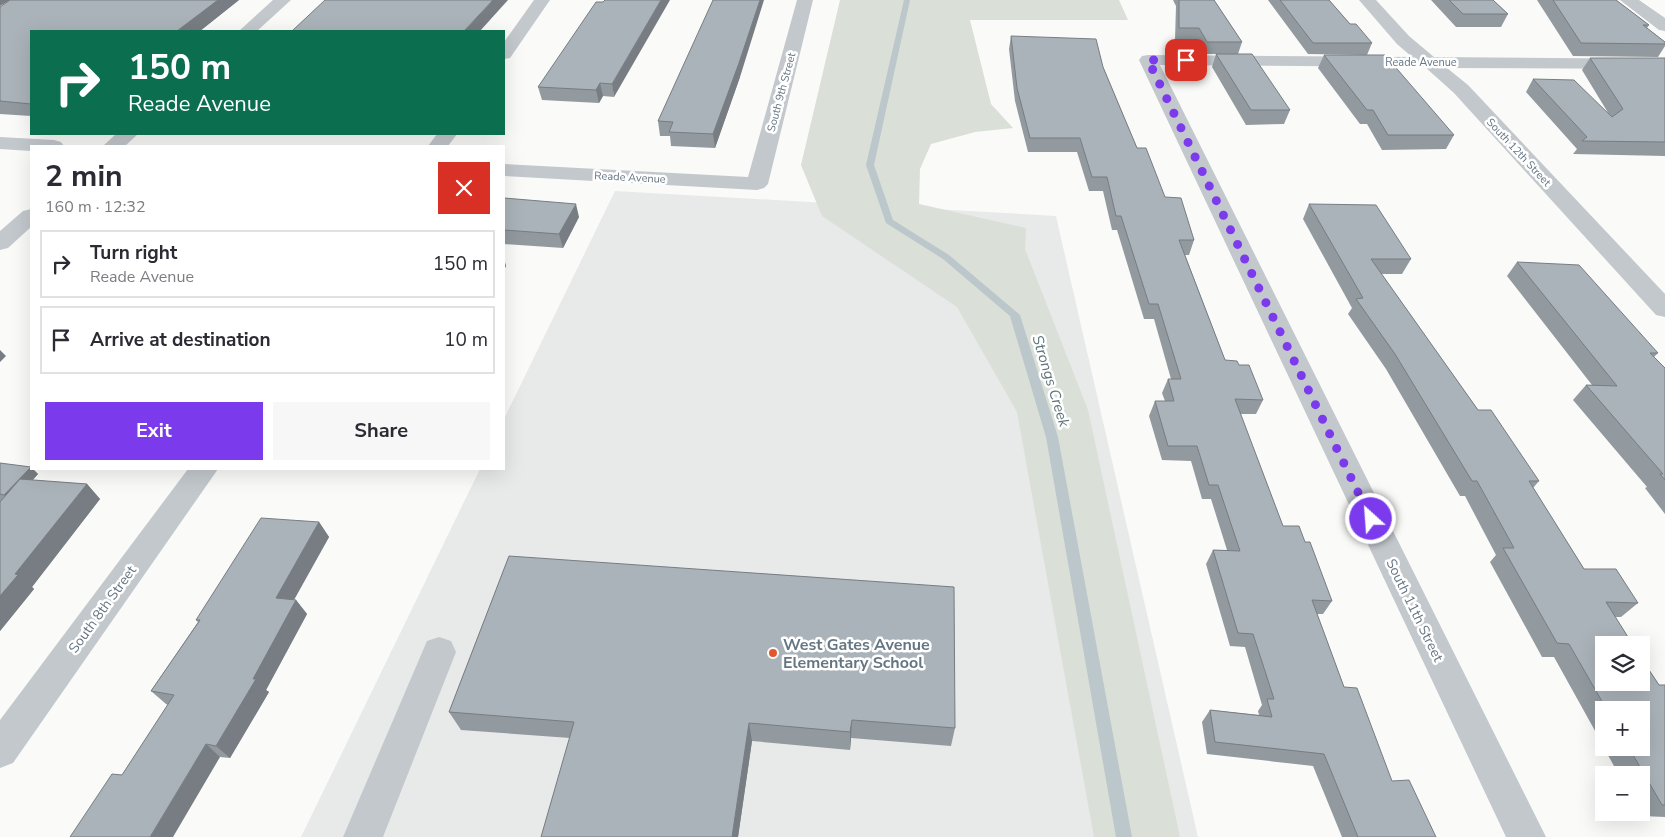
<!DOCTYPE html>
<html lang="en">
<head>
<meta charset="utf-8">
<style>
  body { margin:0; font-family:"Nunito Sans",sans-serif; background:#f7f7f7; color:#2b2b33; height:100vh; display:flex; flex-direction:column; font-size:19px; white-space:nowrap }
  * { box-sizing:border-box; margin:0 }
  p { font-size:16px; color:#7c7c81 }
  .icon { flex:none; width:28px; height:28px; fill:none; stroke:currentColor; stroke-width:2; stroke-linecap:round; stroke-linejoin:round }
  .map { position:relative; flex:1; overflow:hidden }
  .side { position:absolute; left:30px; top:145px; width:475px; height:325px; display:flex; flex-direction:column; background:#fff; border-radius:0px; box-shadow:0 5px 20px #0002 }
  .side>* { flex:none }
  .hud { position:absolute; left:30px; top:30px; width:475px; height:105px; border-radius:0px; box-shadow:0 5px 20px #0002; background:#0b6e4f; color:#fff; overflow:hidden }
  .tools { position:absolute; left:1595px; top:636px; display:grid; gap:10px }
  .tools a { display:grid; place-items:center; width:55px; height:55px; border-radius:0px; background:#fff; box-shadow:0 5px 20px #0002; font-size:25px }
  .pin { position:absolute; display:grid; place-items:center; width:42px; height:42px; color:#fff; margin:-21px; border-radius:10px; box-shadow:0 2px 8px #0006 }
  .me { position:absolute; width:55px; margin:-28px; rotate:334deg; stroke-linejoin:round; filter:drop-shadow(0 0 4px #0008) }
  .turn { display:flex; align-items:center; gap:18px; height:105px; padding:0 15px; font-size:22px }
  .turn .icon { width:65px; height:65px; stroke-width:2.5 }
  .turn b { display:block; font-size:35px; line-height:42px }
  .round { display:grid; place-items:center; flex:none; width:52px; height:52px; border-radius:0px; background:#f7f7f7 }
  .summary { display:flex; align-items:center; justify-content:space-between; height:85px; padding:0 15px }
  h1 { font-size:30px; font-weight:700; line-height:38px }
  .action { display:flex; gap:10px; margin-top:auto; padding:10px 15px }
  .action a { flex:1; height:58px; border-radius:0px; background:#7c3aed; color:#fff; font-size:20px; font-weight:700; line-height:58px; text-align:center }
  .action a+a { background:#f7f7f7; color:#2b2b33 }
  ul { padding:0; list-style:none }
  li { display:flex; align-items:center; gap:15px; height:68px; margin:0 10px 8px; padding:0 5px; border:2px solid #e1e1e2; border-radius:0px }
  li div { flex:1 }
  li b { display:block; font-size:19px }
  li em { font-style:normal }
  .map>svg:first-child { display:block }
  .built { fill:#e8e9e9 }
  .green { fill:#dadfd7 }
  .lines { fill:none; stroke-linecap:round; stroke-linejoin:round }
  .stream { fill:#bbc7cb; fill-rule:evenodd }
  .minor { fill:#c3c8cc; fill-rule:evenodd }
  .wall { fill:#929a9f }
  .shaded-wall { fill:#777d82 }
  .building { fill:#aab3b9; stroke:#777d82 }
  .route { stroke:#7c3aed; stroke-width:9; stroke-dasharray:0 16.2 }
  .poi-dot { fill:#e4572e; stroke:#fff; stroke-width:2 }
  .labels { text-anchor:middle; stroke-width:5; stroke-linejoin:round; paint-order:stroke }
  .far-street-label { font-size:11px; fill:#657683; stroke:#fff }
  .street-label { font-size:14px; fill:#657683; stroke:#fff }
  .water-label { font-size:15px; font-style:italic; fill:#60757c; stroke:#fff }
  .near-poi-label { font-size:16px; font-weight:bold; fill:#657683; stroke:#fff; text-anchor:start }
</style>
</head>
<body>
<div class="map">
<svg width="1665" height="837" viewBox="0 0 1665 837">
  <rect width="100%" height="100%" fill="#fafaf8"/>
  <path class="built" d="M615 191 1056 216 1198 837H301L480 469H504V419Z"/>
  <path class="green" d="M840 0H1119L1128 20H970L991 104 1013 128 975 132 931 144 920 169 919 204 1026 228 1025 249 1088 410 1180 837H1094L1017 412 957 307 822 216 801 165Z"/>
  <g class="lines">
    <path class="stream" d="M904 0H910L874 165 893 220 949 255 1020 315 1058 437 1132 837H1116L1046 437 1010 316 943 259 886 223 866 165Z"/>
    <path class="minor" d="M273 0H291L257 31H239Z
      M534 0H550L510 58 504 59V42Z
      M797 0H813L768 184 764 188 757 190 504 176V164L748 177Z
      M1359 0H1376L1409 36 1434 57 1665 59V69L1447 68 1468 85 1665 294V317L1656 315 1454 93 1425 67 1160 65 1546 837H1506L1139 60 1142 56 1148 55 1412 57 1397 44Z
      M1620 0H1639L1665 18V31L1659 30Z
      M116 134H138L125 146H103Z
      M437 134H457L448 146H428Z
      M0 137 54 140 61 142 64 146H31V151L0 149Z
      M31 209V227L8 248 0 250V231L23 211Z
      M188 469H218L13 763 0 768V720Z
      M439 637 451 641 456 652 383 837H343L427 641Z"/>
  </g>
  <path class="wall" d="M0 0H239L200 31H31V116L0 114V7L8 1Z
    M1173 0H1214L1242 42 1238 54H1204L1195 40H1175L1176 6Z
    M1268 0H1329L1350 24 1372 43 1367 55 1308 54Z
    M1431 0H1493L1508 14 1501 27H1456Z
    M1537 0H1616L1649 25 1647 28 1665 42V46L1658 57 1573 56Z
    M603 2 614 97 603 96 599 103 542 100 538 87Z
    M1011 36 1103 67 1137 148 1165 197 1194 240 1189 255H1185L1225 360 1239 365 1263 400 1256 414H1240L1283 526 1305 542 1332 601 1323 614H1317L1344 687 1392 781 1436 837H1342L1313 766 1207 754 1202 722 1210 710 1259 715 1258 711 1262 705 1245 647 1230 646 1206 564 1213 550H1227L1211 499H1202L1191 461 1162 460 1149 416 1155 401H1165L1162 393 1168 379H1171L1154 319H1144L1117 230H1112L1103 191H1089L1077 152H1028L1015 101 1009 49Z
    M1216 54 1290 110 1284 124 1246 125 1212 67Z
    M1324 55 1454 135 1446 149 1382 150 1367 124H1360L1318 68Z
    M1590 58H1665V156L1573 154 1577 149 1526 92 1533 79 1610 116 1582 70Z
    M740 77 715 148 671 146 670 136H660L658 121Z
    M504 198 579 217 563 248 504 244Z
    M1309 204 1411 259 1402 274H1381L1478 410 1539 481 1533 488 1584 569 1638 603 1621 617H1615L1659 685H1665V817L1642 816 1640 812H1641V775H1619L1604 748H1641V710H1604V747L1554 657H1542L1490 562 1496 555 1465 496H1460L1386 369 1348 314 1352 308 1303 219Z
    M1517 262 1658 353 1654 357 1665 368V514L1645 488 1647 487 1573 400 1586 385H1592L1507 276Z
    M0 463 33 469 38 474 33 480 87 484 100 499 32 587 34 589 0 631 1 501H0Z
    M319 522 329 537 294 600H296L307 614 266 690 269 692 230 758 220 757 122 775 168 705 166 704 151 691 198 622 196 620Z
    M509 556 955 728 951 746 851 738 850 750 752 741 738 837H541L570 738 461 730 449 712Z"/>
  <path class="shaded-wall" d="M0 0H10L0 6Z
    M218 0H239L200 31H177Z
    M493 0H508L480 31H464Z
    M661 0H670L614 97 612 84Z
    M760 0H764L740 77 715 148 713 134Z
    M600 83 603 96 599 103 596 90Z
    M576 204 579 217 563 248 559 234Z
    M504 258 506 266 504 270Z
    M0 350 6 356 0 362Z
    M31 467V469H33L38 474 12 502 4 495Z
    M87 484 100 499 32 587 34 589 0 631V596L15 574Z
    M319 522 329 537 287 612 276 598Z
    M296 600 307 614 266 690 269 692 230 758 216 746Z
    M852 720 851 738 850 750V732Z
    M749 723 752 741 738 837H732Z
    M206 744 220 757 173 837H150Z"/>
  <path class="building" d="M10 0H218L177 31H31V104L0 101V7Z
    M325 0H493L464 31H292Z
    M605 0H661L612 84 600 83 596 90 538 87 596 2H603Z
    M713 0H760L739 63 713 134 669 132 673 122 658 121Z
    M1179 0H1214L1242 42H1207L1199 28H1179Z
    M1280 0H1329L1350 24H1356L1372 43H1313Z
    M1449 0H1493L1508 14H1463Z
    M1553 0H1616L1649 25H1643L1665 42V44L1581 43Z
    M1011 36 1096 39 1103 67 1137 148H1146L1165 197 1181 198 1194 240H1179L1225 360 1237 361 1239 365H1249L1263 400 1235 399 1283 526H1299L1305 542H1310L1332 601 1312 600 1344 687 1357 688 1392 781 1409 780 1436 837H1358L1324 754 1215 742 1210 710 1272 717 1267 699H1274L1253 634 1238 633 1213 550 1240 551 1218 485H1209L1197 446H1168L1155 401H1174L1168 379H1181L1158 304H1149L1121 216H1116L1107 177H1092L1080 138H1030L1017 88Z
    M1216 54H1252L1290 110H1251Z
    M1324 55H1385L1454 135H1388L1373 110H1367Z
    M1590 58H1665V142L1582 141 1587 137 1533 79 1574 80 1612 117 1623 109Z
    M504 198 576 204 559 234 504 230Z
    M1309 204 1376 205 1411 259H1371L1478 410H1491L1539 481H1529L1584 569H1616L1638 603 1606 602 1633 645H1604V682H1641V658L1659 685H1665V805H1662L1629 748H1641V710H1607L1569 644 1557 643 1503 548H1514L1477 481H1472L1395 354 1356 299 1363 298Z
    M1517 262 1579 265 1658 353H1650L1665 368V480L1660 474H1663L1586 385 1617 386Z
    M0 463 31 467 4 495 0 494Z
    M20 479 87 484 15 574 18 575 0 596V502Z
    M261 518 319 522 276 598 296 600 253 679H256L216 746 206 744 150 837H70L112 774 122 775 174 695 151 691 200 620H196Z
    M509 556 954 587 955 728 852 720 850 732 749 723 732 837H541L574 722 449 712Z"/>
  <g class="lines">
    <path class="route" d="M1186 60H1148L1371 519"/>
  </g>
  <circle class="poi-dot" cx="773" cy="653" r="5"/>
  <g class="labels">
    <g class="far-street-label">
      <text x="1421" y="66">Reade Avenue</text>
      <text transform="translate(781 92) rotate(-75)" y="4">South 9th Street</text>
      <text transform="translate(1519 152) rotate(47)" y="4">South 12th Street</text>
      <text transform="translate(630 177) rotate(3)" y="4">Reade Avenue</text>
    </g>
    <g class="street-label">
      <text transform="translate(102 609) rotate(-54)" y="5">South 8th Street</text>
      <text transform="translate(1415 610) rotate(64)" y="5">South 11th Street</text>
    </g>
    <g class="water-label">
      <text transform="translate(1051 381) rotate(73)" y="5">Strongs Creek</text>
    </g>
    <g class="near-poi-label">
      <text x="783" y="650">West Gates Avenue<tspan x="783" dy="18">Elementary School</tspan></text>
    </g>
  </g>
</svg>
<div class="tools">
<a><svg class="icon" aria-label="layers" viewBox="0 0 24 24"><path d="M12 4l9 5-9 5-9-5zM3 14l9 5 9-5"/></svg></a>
<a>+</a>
<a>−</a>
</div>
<div class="pin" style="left:1186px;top:60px;background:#d93025"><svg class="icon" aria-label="arrive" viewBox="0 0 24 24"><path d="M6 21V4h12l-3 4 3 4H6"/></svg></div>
<svg class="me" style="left:1371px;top:519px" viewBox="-20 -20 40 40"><circle r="17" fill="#7c3aed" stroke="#fff" stroke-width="3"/><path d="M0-11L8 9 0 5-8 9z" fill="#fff"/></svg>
<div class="hud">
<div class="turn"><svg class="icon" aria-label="right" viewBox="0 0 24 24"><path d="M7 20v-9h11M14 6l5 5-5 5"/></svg><div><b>150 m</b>Reade Avenue</div></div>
</div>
<section class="side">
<div class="summary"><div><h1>2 min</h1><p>160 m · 12:32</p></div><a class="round" style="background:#d93025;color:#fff"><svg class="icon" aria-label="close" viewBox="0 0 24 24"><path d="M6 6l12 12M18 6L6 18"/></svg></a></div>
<ul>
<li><svg class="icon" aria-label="right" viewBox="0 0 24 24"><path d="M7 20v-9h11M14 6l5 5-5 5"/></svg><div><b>Turn right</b><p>Reade Avenue</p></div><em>150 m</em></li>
<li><svg class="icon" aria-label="arrive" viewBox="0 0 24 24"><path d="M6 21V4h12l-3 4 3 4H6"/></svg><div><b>Arrive at destination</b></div><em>10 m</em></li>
</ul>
<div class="action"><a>Exit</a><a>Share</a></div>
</section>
</div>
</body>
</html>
